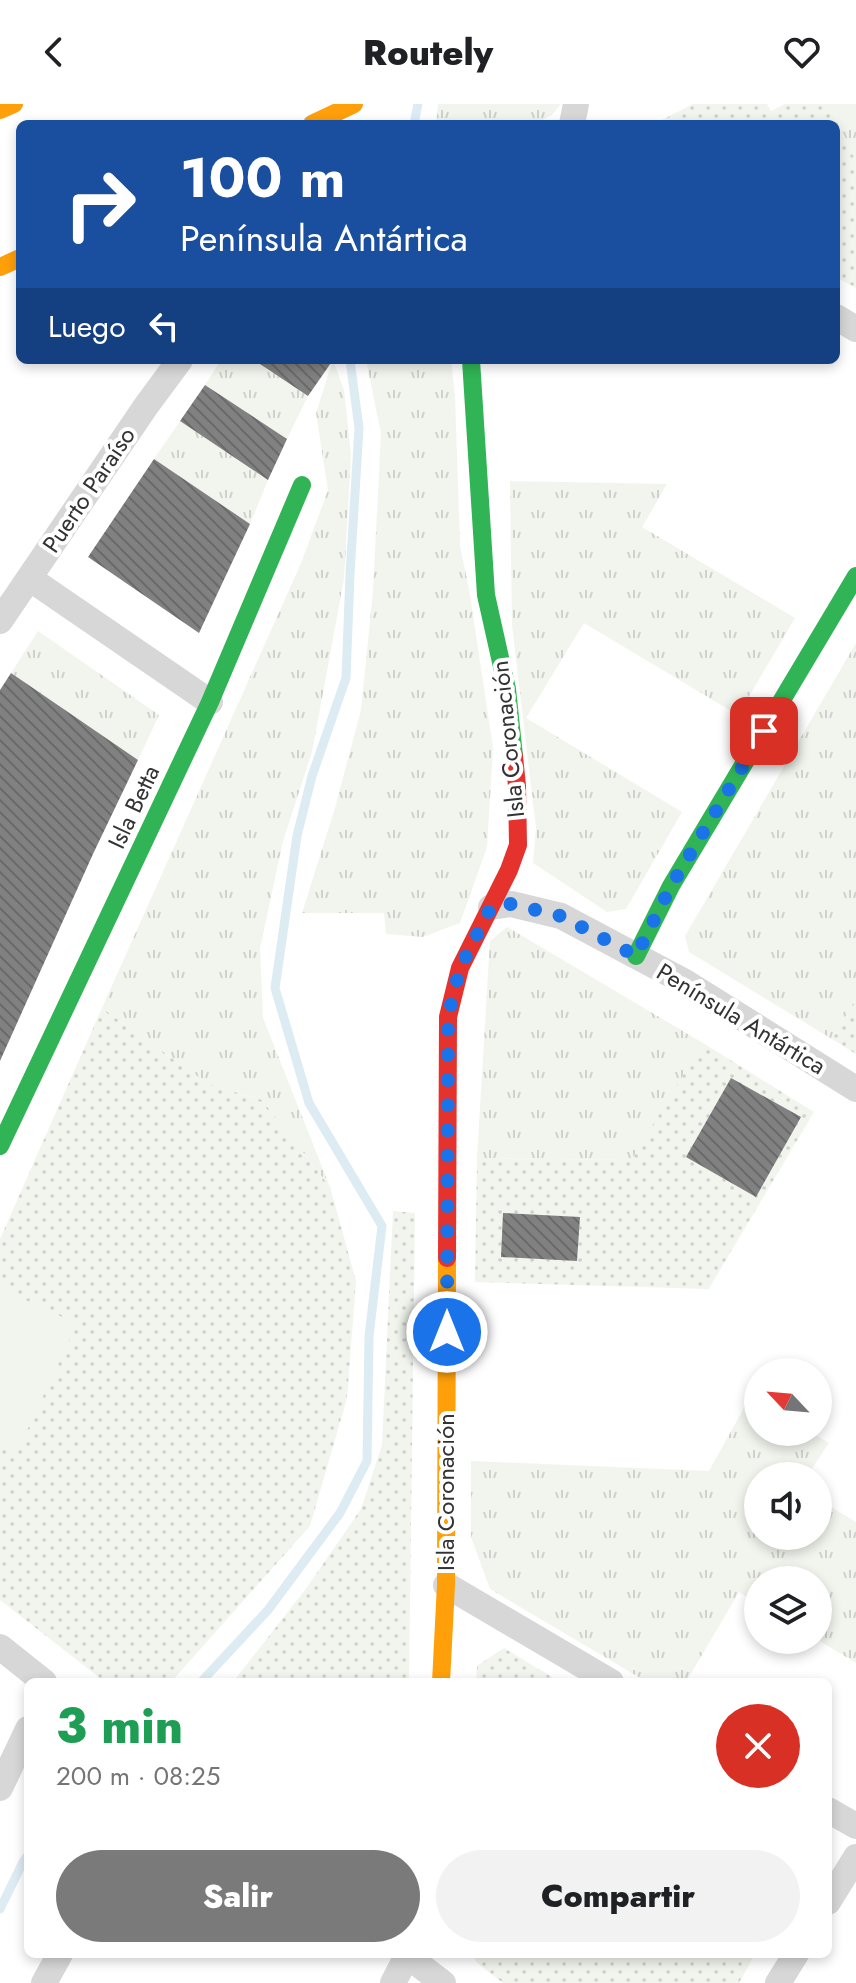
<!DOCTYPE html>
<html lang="es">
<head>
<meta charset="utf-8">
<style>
  body { margin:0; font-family:Jost,sans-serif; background:#f2f2f2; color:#202124; height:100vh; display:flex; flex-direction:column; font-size:30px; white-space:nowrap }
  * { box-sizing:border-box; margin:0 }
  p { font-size:26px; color:#757577 }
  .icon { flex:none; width:44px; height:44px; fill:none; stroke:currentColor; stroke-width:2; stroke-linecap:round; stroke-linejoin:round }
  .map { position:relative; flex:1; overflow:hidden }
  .side { position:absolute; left:24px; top:1574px; width:808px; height:280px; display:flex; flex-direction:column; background:#fff; border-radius:12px; box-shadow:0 4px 12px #0003 }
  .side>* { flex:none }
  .top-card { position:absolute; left:16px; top:16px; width:824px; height:244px; border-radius:12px; box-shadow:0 4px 12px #0003; background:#1a4fa0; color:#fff; overflow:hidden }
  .needle { width:52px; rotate:296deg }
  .controls { position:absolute; left:744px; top:1254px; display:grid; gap:16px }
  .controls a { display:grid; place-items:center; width:88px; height:88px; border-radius:50%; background:#fff; box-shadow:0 4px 12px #0003; font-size:40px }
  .pin { position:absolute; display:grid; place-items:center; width:68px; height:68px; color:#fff; margin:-34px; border-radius:16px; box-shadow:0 4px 12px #0006 }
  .me { position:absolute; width:88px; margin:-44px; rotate:0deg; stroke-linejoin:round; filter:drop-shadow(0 0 6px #0008) }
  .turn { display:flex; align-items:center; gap:28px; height:168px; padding:0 32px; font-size:36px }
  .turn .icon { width:104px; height:104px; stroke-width:2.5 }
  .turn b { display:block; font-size:56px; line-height:68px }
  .then { display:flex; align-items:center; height:76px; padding:0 32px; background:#0003; gap:16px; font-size:30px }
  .round { display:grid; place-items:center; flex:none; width:84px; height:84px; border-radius:42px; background:#f2f2f2 }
  .headline { display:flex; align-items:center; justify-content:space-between; height:136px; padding:0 32px }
  h1 { font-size:48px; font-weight:800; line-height:60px; color:#1e9e55 }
  .button { display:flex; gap:16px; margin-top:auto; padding:16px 32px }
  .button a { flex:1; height:92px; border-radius:48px; background:#7a7a7a; color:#fff; font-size:32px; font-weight:800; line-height:92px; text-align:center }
  .button a+a { background:#f2f2f2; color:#202124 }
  header { display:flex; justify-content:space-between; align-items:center; height:104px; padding:0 32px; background:#fff; font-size:36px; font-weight:800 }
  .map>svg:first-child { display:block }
  .grass { fill:url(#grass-tufts) }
  .park { fill:url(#park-dots) }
  .pitch { fill:#f1f5ed }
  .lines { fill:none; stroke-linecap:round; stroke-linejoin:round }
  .stream { stroke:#ddebf3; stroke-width:9 }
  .building { fill:url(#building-back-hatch) }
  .street { stroke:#d7d7d7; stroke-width:26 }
  .fast { stroke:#30b455; stroke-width:18 }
  .slow { stroke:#ff9f0a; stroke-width:18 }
  .jam { stroke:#e5322d; stroke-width:18 }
  .route { stroke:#1a73e8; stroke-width:14; stroke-dasharray:0 25.2 }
  .labels { text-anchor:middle; stroke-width:8; stroke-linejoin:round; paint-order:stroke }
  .street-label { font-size:24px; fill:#333; stroke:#fff }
</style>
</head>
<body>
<header><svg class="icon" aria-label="back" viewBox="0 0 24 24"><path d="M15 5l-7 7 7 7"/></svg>Routely<svg class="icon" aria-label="heart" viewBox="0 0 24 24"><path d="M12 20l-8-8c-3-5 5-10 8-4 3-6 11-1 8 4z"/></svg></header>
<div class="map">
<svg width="856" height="1879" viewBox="0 0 856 1879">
  <defs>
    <pattern id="grass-tufts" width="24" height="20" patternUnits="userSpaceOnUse" patternTransform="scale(2)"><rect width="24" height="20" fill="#f1f5ed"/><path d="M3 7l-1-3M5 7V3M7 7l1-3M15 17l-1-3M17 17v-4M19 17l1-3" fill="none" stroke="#cfd2cc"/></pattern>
    <pattern id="park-dots" width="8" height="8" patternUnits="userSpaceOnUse" patternTransform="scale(2)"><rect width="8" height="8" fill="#f1f5ed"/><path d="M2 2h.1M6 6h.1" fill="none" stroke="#cfd2cc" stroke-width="1.8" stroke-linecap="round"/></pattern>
    <pattern id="building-back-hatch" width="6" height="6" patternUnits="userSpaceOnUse" patternTransform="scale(2)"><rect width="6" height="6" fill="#818181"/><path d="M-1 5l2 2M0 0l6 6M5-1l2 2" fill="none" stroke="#6a6a6a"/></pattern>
  </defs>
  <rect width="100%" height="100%" fill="#fff"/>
  <path class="grass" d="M438 0H561L552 11 535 20H436Z
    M830 0H856V58Z
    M221 256H254L308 292 287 335 205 281Z
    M333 256 344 286 351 351 344 475 312 648 283 737 260 844 263 914 330 1083 262 996 208 980 102 904 302 457 328 386 316 309Z
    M366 256H451L455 292 460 442 469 485 493 644 487 743 460 819 423 833 386 830 384 809H302L335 704 361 606 373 488 381 329Z
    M180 317 268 376 250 420 154 355Z
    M510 377 667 380 642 423 795 514 738 611 584 519 526 614 682 708 626 805 607 808 533 759 536 724 512 521Z
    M38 527 159 611 138 656 11 569Z
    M856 539V895L832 935 689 848 685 832Z
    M507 823 703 939 632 1056 477 1054 490 837Z
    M750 1293 758 1297V1328H810L829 1339 807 1372H758V1432H818V1395L856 1418V1559L818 1536V1476H758V1500L739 1488 686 1578H647L490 1485 471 1433V1357L709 1367Z"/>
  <path class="park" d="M693 0H767L771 7 785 0H830L856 58V184L836 173V20H654Z
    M856 895V950L832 935Z
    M102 904 208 980 262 996 330 1083 356 1177 347 1294 310 1422 171 1578H105L0 1496V1135Z
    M703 939 814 1008 708 1186 707 1185 475 1178 477 1054 631 1056Z
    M393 1107 415 1109 409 1578H233L305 1486 361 1405 382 1341Z
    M504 1544 560 1578H476L477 1562Z
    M473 1850H755L739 1879H503L476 1858Z"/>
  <path class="pitch" d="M0 1184 77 1220 16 1350 0 1342Z"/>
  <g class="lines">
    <path class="stream" d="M414 20 418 0
      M201 1578 268 1506 340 1409 367 1357 369 1232 382 1122 309 999 275 884 297 732 312 672 346 574 350 470 359 324 350 256
      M0 1805 23 1758 28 1751"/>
  </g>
  <path class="building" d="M254 256H333L308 292Z
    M205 281 287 335 268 376 180 317Z
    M154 355 250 420 199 529 88 453Z
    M11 569 138 656 93 750 0 957V586Z
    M731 974 801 1013 756 1093 686 1053Z
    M503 1109 580 1113 577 1157 501 1153Z"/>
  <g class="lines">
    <path class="street" d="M572 20 576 0
      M836 213 856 225
      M29 474 210 598
      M0 517 146 302 180 256
      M491 803 511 800 561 812 685 878 856 985
      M446 1481 611 1578
      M0 1543 44 1578
      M0 1684 28 1625
      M828 1706 856 1722
      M828 1798 856 1753
      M405 1850 443 1879
      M44 1879 60 1850
      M393 1879 408 1850
      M778 1879 796 1850"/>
    <path class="fast" d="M471 256 486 491 507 585 514 652
      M636 852 671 782 856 472
      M0 1042 210 598 302 381"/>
    <path class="slow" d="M0 6 14 0
      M312 20 354 0
      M0 163 20 154
      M441 1578 446 1481 447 1154"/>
    <path class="jam" d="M447 1154 448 913 460 864 509 766 518 741 517 682 514 652"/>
  </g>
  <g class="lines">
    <path class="route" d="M447 1228 448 913 460 864 491 803 511 800 561 812 636 852 671 782 764 627"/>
  </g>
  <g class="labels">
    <g class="street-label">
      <text transform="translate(89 386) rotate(-56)" y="8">Puerto Paraíso</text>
      <text transform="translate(508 635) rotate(-96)" y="8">Isla Coronación</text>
      <text transform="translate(134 703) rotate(-65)" y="8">Isla Betta</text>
      <text transform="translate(741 915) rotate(31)" y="8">Península Antártica</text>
      <text transform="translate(446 1388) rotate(-90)" y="8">Isla Coronación</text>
    </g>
  </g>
</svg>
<div class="controls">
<a><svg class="needle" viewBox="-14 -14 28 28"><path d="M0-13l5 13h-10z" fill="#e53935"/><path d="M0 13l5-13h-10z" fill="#757577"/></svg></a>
<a><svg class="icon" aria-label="sound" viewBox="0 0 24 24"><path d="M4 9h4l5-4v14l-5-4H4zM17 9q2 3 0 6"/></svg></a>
<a><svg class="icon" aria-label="layers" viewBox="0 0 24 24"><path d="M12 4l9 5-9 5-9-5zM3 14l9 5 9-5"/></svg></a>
</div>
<div class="pin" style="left:764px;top:627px;background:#d93025"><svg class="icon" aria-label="arrive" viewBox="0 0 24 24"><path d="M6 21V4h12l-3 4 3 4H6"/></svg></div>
<svg class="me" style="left:447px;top:1228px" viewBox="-20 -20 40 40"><circle r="17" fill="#1a73e8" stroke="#fff" stroke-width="3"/><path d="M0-11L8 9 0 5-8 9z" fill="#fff"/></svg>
<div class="top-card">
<div class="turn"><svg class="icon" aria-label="right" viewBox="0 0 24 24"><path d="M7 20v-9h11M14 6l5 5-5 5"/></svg><div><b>100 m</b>Península Antártica</div></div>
<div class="then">Luego<svg class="icon" aria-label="left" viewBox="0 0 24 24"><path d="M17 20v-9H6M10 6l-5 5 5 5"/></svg></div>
</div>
<section class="side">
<div class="headline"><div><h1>3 min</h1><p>200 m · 08:25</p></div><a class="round" style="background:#d93025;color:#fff"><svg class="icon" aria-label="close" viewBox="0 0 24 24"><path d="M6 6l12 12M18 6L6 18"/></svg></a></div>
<div class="button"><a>Salir</a><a>Compartir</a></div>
</section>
</div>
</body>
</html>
